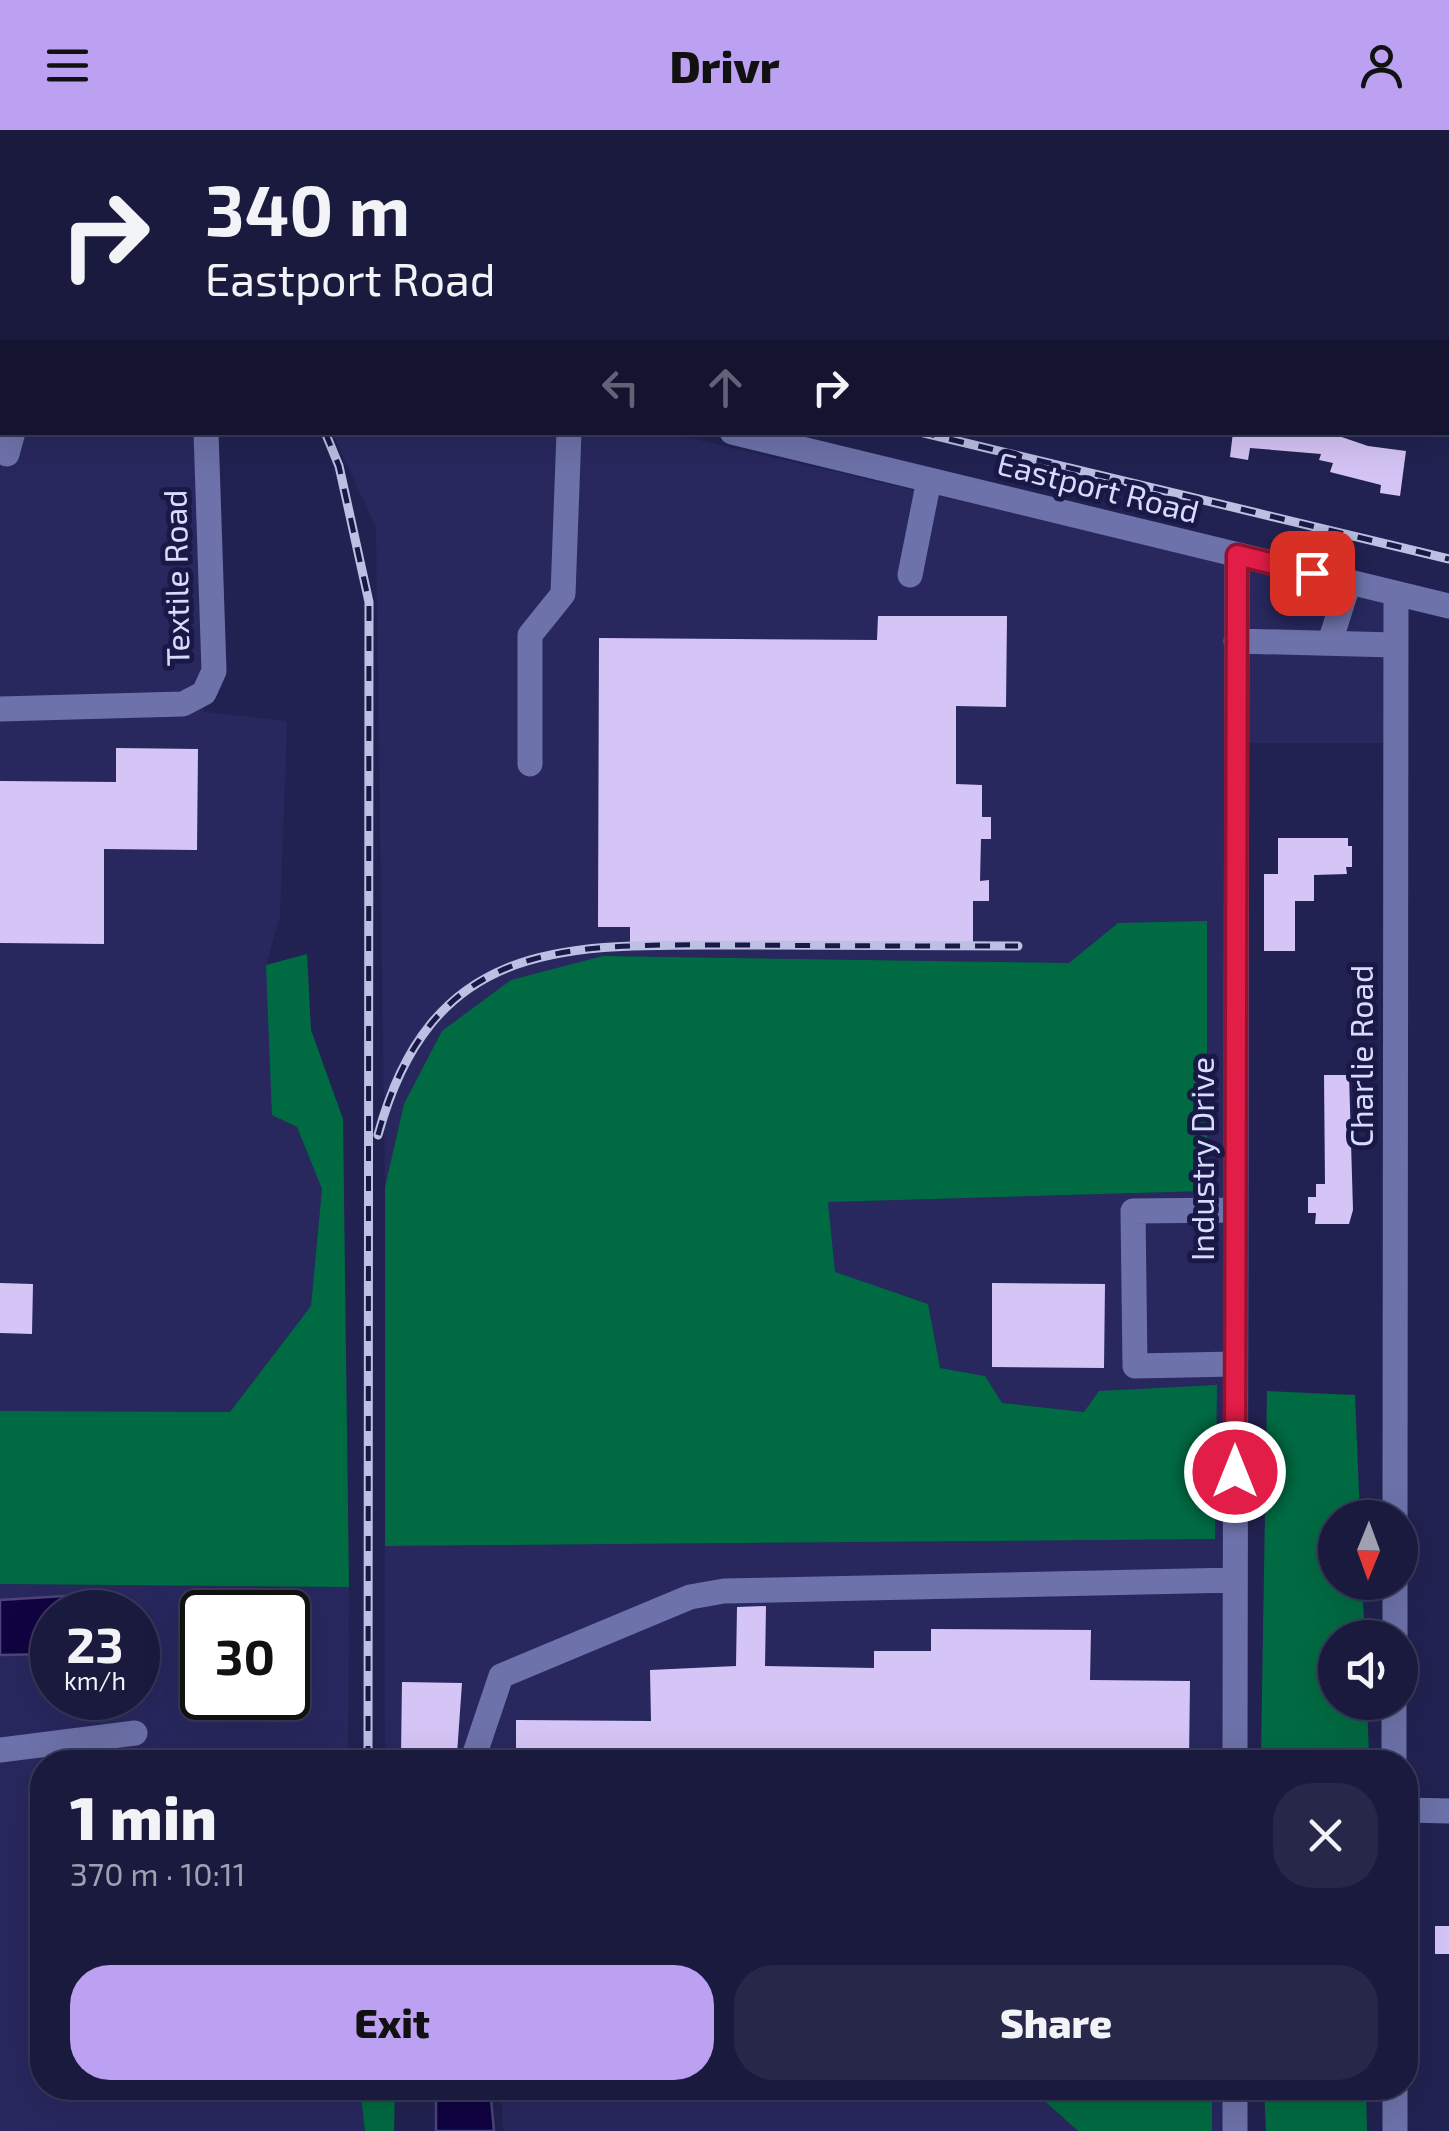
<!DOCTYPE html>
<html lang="en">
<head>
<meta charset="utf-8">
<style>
  body { margin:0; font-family:"Exo 2",sans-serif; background:#272749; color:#f1f3f6; height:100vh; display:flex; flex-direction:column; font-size:38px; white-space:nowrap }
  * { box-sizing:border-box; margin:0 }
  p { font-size:32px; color:#9fa1b0 }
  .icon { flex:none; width:55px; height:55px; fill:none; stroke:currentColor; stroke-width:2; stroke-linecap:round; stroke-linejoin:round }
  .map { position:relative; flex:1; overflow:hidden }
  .drawer { position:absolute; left:30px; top:1620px; width:1388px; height:350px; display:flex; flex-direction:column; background:#1a1a3e; border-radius:40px; box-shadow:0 10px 40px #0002,0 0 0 2px #383858 }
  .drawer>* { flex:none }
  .hud { position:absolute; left:0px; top:0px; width:1450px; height:305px; box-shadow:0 10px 40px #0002,0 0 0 2px #383858; background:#1a1a3e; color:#f1f3f6; overflow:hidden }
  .needle { width:65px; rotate:181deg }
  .tools { position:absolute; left:1318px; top:1370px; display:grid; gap:20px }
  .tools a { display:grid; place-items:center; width:100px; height:100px; border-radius:50%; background:#1a1a3e; box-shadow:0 10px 40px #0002,0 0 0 2px #383858; font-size:50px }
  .speed { position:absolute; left:30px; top:1460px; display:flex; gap:20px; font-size:50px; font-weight:700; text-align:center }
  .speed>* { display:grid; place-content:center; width:130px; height:130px; border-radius:50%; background:#1a1a3e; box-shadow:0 10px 40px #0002,0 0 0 2px #383858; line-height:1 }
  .speed small { font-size:25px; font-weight:400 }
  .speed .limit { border:5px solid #111; border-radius:15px; background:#fff; color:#111 }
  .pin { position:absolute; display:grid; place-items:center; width:85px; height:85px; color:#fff; margin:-42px; border-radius:20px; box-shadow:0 5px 15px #0006 }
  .me { position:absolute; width:110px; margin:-55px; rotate:0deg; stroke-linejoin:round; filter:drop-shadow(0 0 8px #0008) }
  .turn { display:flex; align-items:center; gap:35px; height:210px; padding:0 40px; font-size:45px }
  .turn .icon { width:130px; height:130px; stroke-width:2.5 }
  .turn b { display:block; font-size:70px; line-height:85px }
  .lanes { display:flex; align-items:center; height:95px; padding:0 40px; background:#0003; justify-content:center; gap:50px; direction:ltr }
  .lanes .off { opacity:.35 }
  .round { display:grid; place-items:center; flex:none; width:105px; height:105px; border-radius:40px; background:#272749 }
  .headline { display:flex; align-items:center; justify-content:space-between; height:170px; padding:0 40px }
  h1 { font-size:60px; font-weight:800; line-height:75px }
  .action { display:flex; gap:20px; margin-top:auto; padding:20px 40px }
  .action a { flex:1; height:115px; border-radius:40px; background:#bca0f2; color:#111; font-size:40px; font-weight:800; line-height:115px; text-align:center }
  .action a+a { background:#272749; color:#f1f3f6 }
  header { display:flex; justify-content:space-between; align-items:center; height:130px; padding:0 40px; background:#bca0f2; color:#111; font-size:45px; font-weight:800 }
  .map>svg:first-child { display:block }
  .built { fill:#28285f; fill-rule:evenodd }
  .forest { fill:#006b43 }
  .water { fill:#100342; stroke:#4c447a; stroke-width:2.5 }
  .building { fill:#d5c5f6 }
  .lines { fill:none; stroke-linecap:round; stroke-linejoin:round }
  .minor { stroke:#6d72aa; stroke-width:25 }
  .rail-casing { stroke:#bcc0e2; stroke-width:9 }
  .rail { stroke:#191847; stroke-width:5; stroke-dasharray:15; stroke-linecap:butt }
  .route-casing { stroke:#92132f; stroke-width:25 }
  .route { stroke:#e11d48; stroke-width:18 }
  .labels { text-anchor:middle; stroke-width:10; stroke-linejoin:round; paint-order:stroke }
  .street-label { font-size:32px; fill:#d8dcfc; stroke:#191847 }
</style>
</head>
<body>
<header><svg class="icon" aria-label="menu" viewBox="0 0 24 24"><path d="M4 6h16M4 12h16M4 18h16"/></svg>Drivr<svg class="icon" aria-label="person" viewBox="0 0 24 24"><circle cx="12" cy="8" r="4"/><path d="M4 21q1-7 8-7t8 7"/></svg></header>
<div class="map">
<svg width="1449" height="2001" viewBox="0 0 1449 2001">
  <rect width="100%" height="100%" fill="#222252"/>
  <path class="built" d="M0 137 2 302 196 303 204 582 287 591 280 786 266 835 297 997 322 1059 311 1176 230 1282 0 1281Z
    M332 303H669L1389 471V613H1245L1244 1632H385V1416L1214 1409 1085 1282 1002 1273 985 1246 940 1238 927 1174 835 1143 828 1072 1207 1061 1118 793 1069 833 603 826 404 974 385 1057 376 397Z
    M0 1454 349 1457 348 1632H42V1958H360L365 2001H0ZM52 1482H138V1568H52ZM202 1482H288V1568H202Z
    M501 1958H1037L1038 1965 1078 2001H503Z
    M1212 1958H1243V2001H1212Z"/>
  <path class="forest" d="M154 0H833V2H156Z
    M1207 791V1061L828 1072 835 1142 928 1174 940 1238 985 1246 1002 1273 1084 1282 1099 1261 1217 1255 1215 1409 385 1416V1057L404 974 442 901 511 850 603 826 1069 833 1118 793Z
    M307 824 311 900 343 989 349 1457 0 1454V1281L230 1282 311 1176 322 1059 297 997 272 985 266 835Z
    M1267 1261 1355 1265 1360 1387 1335 1388V1452L1362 1453 1365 1507 1335 1508V1572L1367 1573 1369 1624H1261Z
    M360 1958H395L394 2001H365Z
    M1037 1958H1212V2001H1078L1038 1965Z
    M1264 1958H1366L1367 2001H1266Z"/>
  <path class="water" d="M112 1463 113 1482H52V1524L0 1525V1470Z
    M436 1958H490L494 2001H436Z"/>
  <path class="building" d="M1233 302H1327L1368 316 1406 321 1400 366 1380 363 1381 355 1330 342 1333 333 1319 330 1321 324 1250 318 1248 330 1230 327Z
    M878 486H1007L1006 577 956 576V654L982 655V687H991V709H981L980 751 989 750V771H973V814L630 813V797H598L599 508 877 510Z
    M116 618 198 619 197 720 104 719V814L0 813V651L116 652Z
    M1278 708H1348V716H1352V737H1346L1347 744 1314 745V771H1295V821H1264V744H1278Z
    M1324 945H1349L1353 1080 1349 1094H1315L1316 1083H1308V1067H1316V1054H1325Z
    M0 1153 33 1154 32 1204 0 1203Z
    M992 1153 1105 1154 1104 1238 992 1237Z
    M766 1476 765 1536 874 1538V1521H931V1499L1091 1500 1090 1550 1190 1551 1189 1632H516V1590L651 1591 650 1540 736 1536 737 1477Z
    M402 1552 462 1553 457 1624H401Z
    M1435 1796H1449V1824H1435Z"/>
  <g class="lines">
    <path class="minor" d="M944 2V0
      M1157 2V0
      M1378 2V0
      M0 126 2 127
      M1448 285H1449
      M732 302 1449 476
      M7 324 13 302
      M910 445 929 350
      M1236 511 1395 515
      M1330 512 1349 452
      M0 579 183 574 204 563 214 541 206 302
      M530 634V505L563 464 569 302
      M1235 1234 1135 1236 1133 1081 1236 1080
      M1395 1388 1396 464
      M1395 1508V1452
      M0 1620 135 1603
      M472 1632 501 1546 690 1467 724 1461 1235 1450
      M1235 1632 1237 425
      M1394 1632V1572
      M1405 1680 1449 1681
      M1395 1958V2001
      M1235 2001V1958"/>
    <g class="rail-casing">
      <path id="rail" d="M92 0 94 2
        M114 0 116 2
        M325 302 339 336 369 472 368 1632
        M920 302 1449 429
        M378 1005C433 803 571 815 745 815 836 816 927 816 1018 816"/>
    </g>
    <use href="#rail" class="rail"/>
  </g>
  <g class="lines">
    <g class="route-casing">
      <path id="route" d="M1235 1342 1237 425 1312 443"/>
    </g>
    <use href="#route" class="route"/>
  </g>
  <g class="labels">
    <g class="street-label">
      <text transform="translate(1098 358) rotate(14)" y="11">Eastport Road</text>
      <text transform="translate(177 448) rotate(-91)" y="11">Textile Road</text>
      <text transform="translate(1362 926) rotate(-90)" y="11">Charlie Road</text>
      <text transform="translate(1203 1029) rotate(-90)" y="11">Industry Drive</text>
    </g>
  </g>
</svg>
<div class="tools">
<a><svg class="needle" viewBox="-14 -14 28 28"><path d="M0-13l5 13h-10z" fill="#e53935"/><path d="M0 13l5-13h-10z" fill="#9fa1b0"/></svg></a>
<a><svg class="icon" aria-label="sound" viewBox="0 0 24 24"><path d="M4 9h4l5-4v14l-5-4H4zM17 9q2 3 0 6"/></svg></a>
</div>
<div class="speed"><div>23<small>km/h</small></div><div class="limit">30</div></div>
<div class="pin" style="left:1312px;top:443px;background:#d93025"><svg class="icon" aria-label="arrive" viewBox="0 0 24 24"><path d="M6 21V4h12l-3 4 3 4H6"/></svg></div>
<svg class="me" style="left:1235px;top:1342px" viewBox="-20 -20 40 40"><circle r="17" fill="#e11d48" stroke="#fff" stroke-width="3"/><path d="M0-11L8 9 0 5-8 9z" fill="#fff"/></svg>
<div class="hud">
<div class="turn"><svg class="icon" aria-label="right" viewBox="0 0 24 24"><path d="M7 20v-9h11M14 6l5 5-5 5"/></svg><div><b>340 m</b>Eastport Road</div></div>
<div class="lanes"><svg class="icon off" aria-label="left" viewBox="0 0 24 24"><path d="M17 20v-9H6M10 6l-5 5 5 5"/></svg><svg class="icon off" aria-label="ahead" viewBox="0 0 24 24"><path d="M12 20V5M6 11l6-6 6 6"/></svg><svg class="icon" aria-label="right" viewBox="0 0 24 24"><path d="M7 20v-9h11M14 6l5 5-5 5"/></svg></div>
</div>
<section class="drawer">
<div class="headline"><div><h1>1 min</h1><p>370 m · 10:11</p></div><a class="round"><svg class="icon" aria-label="close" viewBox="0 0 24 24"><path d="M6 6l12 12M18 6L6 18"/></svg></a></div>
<div class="action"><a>Exit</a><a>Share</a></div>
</section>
</div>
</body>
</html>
